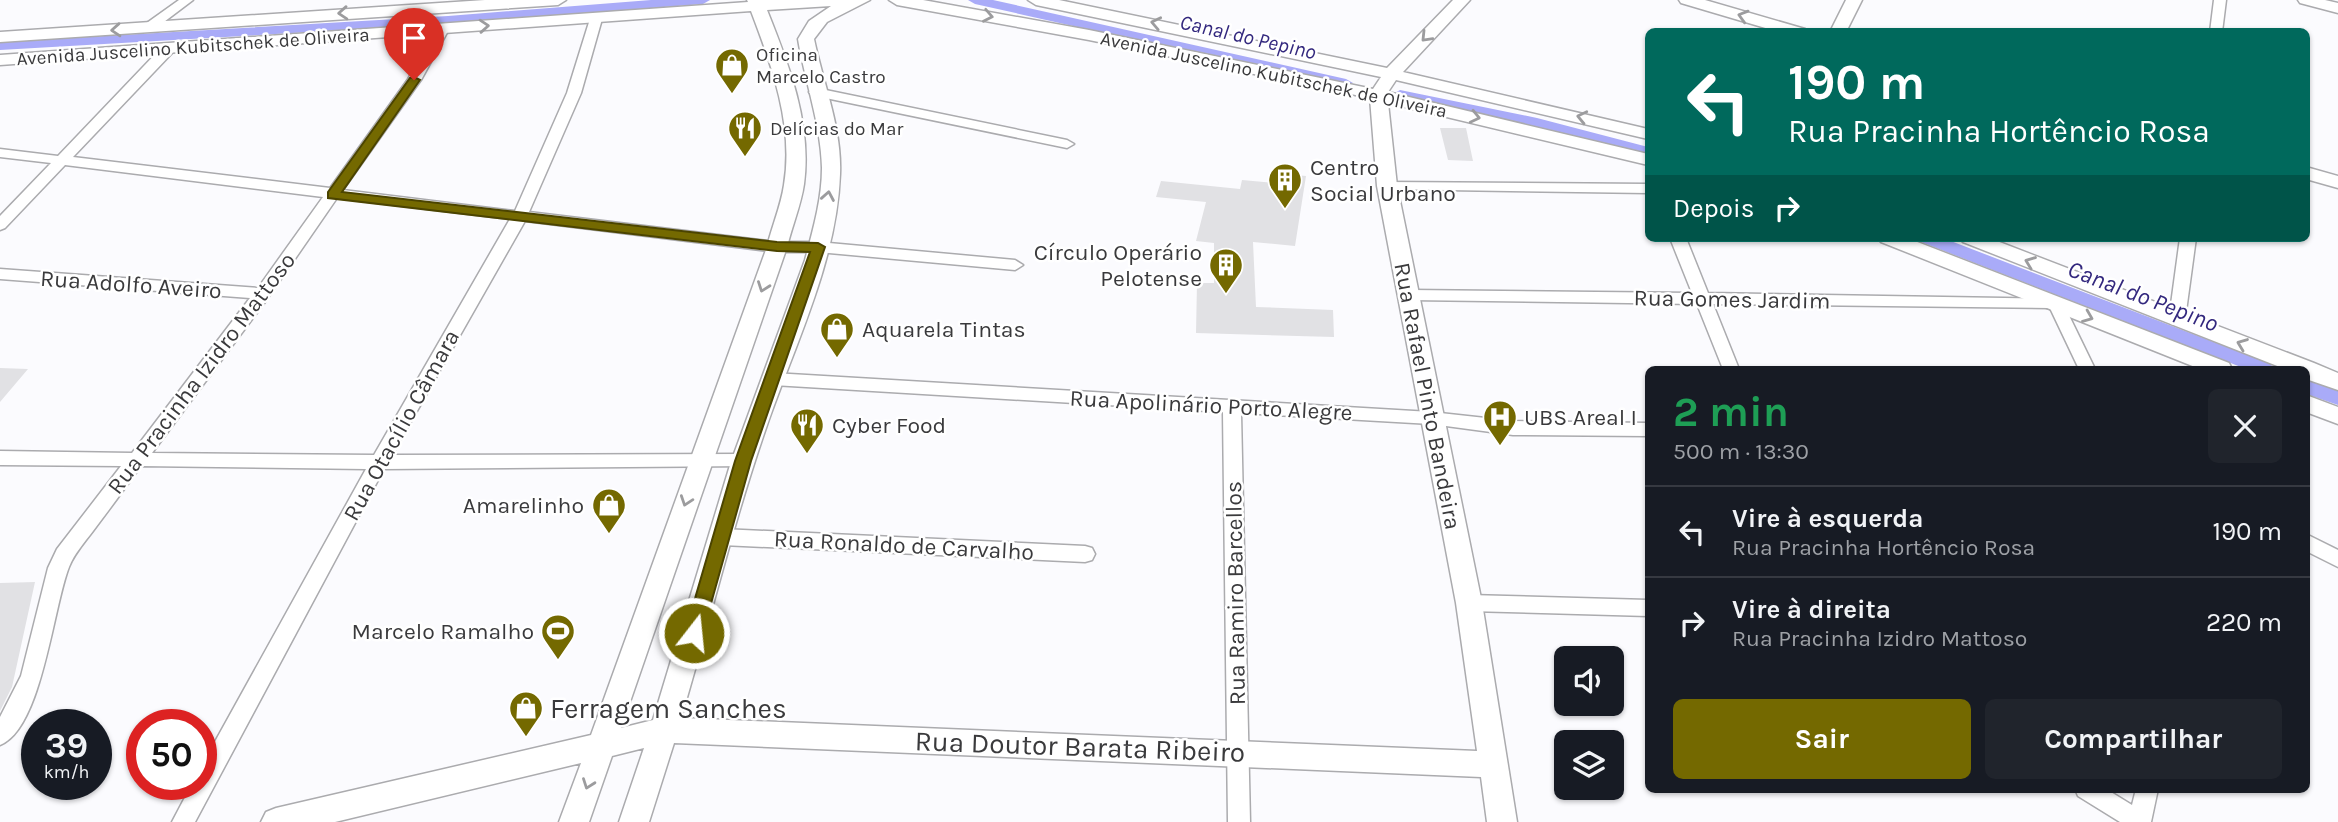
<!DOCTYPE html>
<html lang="pt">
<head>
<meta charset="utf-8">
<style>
  body { margin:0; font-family:Karla,sans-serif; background:#20242c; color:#f1f3f6; height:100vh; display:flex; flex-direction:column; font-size:26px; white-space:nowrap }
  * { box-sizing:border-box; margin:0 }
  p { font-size:23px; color:#9ea1a6 }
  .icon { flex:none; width:38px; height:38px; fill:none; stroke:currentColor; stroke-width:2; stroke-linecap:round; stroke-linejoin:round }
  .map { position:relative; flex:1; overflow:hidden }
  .details { position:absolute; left:1645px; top:366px; width:665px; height:427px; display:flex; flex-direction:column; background:#171b24; border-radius:10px; box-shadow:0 2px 5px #0004 }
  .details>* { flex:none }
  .hud { position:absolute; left:1645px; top:28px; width:665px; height:214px; border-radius:10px; box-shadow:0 2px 5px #0004; background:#00695c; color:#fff; overflow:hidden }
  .fabs { position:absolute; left:1554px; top:646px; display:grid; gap:14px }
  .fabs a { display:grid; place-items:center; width:70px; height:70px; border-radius:10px; background:#171b24; box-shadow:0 2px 5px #0004; font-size:35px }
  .speed { position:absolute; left:21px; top:709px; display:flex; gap:14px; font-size:35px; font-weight:700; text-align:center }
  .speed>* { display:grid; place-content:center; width:91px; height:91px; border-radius:50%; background:#171b24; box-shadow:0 2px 5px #0004; line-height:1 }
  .speed small { font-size:18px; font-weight:400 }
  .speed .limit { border:10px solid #d22; background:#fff; color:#111 }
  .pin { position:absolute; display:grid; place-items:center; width:60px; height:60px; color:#fff; margin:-72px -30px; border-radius:50% 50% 50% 0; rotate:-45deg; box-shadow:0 0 7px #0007 }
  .pin .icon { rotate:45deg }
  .me { position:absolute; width:77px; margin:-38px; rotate:16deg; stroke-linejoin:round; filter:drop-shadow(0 0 5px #0008) }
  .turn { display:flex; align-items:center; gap:24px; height:147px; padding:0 28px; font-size:32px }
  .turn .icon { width:91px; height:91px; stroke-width:2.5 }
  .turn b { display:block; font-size:49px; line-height:60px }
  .then { display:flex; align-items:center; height:66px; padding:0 28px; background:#0003; gap:14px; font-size:26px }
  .round { display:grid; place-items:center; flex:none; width:74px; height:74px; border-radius:10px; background:#20242c }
  .headline { display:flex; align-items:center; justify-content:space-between; height:119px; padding:0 28px }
  h1 { font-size:42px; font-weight:700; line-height:52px; color:#1e9e55 }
  .cta { display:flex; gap:14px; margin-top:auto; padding:14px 28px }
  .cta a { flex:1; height:80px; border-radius:10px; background:#746900; color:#fff; font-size:28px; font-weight:700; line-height:80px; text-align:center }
  .cta a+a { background:#20242c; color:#f1f3f6 }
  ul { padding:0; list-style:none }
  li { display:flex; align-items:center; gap:21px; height:91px; padding:0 28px; border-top:2px solid #363941 }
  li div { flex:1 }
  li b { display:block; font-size:26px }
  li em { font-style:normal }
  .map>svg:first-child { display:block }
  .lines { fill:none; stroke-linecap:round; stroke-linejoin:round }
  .canal { fill:#a9abf8; fill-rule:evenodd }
  .building { fill:#e1e1e4 }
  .street-casing { stroke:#ababae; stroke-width:3 }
  .secondary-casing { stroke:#ababae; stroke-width:3 }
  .street { fill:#fff; fill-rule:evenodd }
  .secondary { fill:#fff; fill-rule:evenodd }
  .oneway { stroke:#9c9c9e }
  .route { fill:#746900; stroke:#4b4400; stroke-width:2 }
  .labels { text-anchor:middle; stroke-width:5; stroke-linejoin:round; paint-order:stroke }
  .far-street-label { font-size:19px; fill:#3a3a3c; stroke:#fff }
  .far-poi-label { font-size:19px; fill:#3a3a3c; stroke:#fff; text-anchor:start }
  .far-water-label { font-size:21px; font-style:italic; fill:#33287e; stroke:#fff }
  .poi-label { font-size:23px; fill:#3a3a3c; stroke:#fff; text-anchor:start }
  .street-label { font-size:23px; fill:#3a3a3c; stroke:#fff }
  .water-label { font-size:24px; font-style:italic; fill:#33287e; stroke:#fff }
  .near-poi-label { font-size:28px; fill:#3a3a3c; stroke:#fff; text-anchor:start }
  .near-street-label { font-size:28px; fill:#3a3a3c; stroke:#fff }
</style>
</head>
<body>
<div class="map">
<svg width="2338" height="822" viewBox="0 0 2338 822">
  <rect width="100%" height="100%" fill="#fbfbfe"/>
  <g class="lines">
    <path class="canal" d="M651 0H710L703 4 448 24 0 50V42L448 16Z
      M968 0H993L1346 79 1353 83 1346 87 975 4Z
      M1400 90 1537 118 1648 147V157L1536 127 1395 97 1393 94Z
      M1919 238H1943L2271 364 2273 369H2246L1921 242Z
      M2306 379 2338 391V405L2306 394Z"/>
  </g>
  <path class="building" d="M1440 128H1466L1473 161 1448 160Z
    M1276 173 1306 176 1295 246 1253 242 1256 307 1333 310 1334 337 1196 333 1197 283H1214V243L1196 241 1206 202 1156 197 1161 181 1240 189 1242 180 1274 183Z
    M0 368 28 369 0 402Z
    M35 582 12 687 0 711V583Z"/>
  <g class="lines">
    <g class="street-casing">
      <path id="street" d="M179 0H193L152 31H144V25Z
        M2214 0H2226L2222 32H2210Z
        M596 15 602 19 581 93 529 212 777 242H818L1015 260 1023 265 1015 270 818 252H777L525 221 392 455 743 454 749 456 752 461 749 466 384 469 195 822H172L192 784H201V767L366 469 141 466C125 488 109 510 93 531 84 543 74 554 69 567 53 607 42 729 0 745V717L21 676 48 568 57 549 121 466 0 465V451L132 453 250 298 0 279V269L258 288 323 197 65 165 5 228 0 230V216L51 163 0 157V149L58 156 164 45H174V51L73 157 330 188 408 79 439 26 443 25 449 29 421 80 343 190 515 211 567 93 590 19ZM337 198 510 219 374 455 152 453 268 298Z
        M816 88 1067 140 1074 144 1067 148 811 95 809 92Z
        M1387 182 1648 184V193L1382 189 1380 186 1382 183Z
        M1670 238H1686L1708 293 2061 299 2095 369H2079L2050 308 1713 304 1739 369H1723L1697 304 1410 300 1402 295 1410 290 1692 293Z
        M2180 238H2196L2185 319 2177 325 2169 319Z
        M773 373 1431 412 1513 421 1648 423V436L1513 435 1431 424 1241 413 1250 822H1228L1223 412 773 385 764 379Z
        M722 529 1085 546 1092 548 1095 554 1092 560 1085 562 722 545 715 542 712 537 715 532Z
        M2306 534 2338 550V567L2306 551Z
        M1469 595 1648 600V616L1469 611 1462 609 1459 603 1462 597Z
        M2075 789H2106L2132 805 2136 789H2158L2151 822H2120L2078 796Z"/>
    </g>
    <g class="secondary-casing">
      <path id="secondary" d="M485 0H566L558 5 0 42V32Z
        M747 0H870L827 22 814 39C823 83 842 128 840 174 837 262 794 346 766 428 733 523 710 621 681 718L1477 751 1456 603 1377 186 1370 98 1089 40 897 5 889 0H923L1089 30 1373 89 1381 77 1036 5 1028 0H1059L1387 68 1453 0H1470L1403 72 1648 129V139L1396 80 1388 92 1648 154V165L1388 103 1397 186 1482 603 1517 822H1487L1481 777 674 743 649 822H619L644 748 612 756 589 822H559L581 763 335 822H261L266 812 276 808 591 735 767 247C772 226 781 206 784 185 794 126 772 66 751 11L0 65V55L748 2ZM831 6 809 21 798 39C805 82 821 124 822 168 822 199 813 230 805 260L731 462 653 720 621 728 787 247C792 226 801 205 804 184 812 124 789 65 767 10Z
        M1679 0H1705L1805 29 1807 32H1779L1681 3Z
        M1846 0H1862L1846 32H1830Z
        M2298 0H2325L2338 3V13L2300 3Z
        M2306 167 2338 176V188L2306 179Z
        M1878 238H1907L2229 363 2232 369H2200L1881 242Z
        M1960 238H1989L2314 363 2338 373V390L2306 379V369H2285L1963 242Z
        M2306 395 2338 407V424L2306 412Z"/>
    </g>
    <use href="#street" class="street"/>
    <use href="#secondary" class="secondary"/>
  </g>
  <defs><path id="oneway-chevron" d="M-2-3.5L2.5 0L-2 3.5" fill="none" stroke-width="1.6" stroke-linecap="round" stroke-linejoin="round" transform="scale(1.75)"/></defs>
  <g class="oneway">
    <use href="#oneway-chevron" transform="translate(343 13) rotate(176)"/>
    <use href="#oneway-chevron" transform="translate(988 16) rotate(11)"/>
    <use href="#oneway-chevron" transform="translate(1743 16) rotate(-164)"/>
    <use href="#oneway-chevron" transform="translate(1156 23) rotate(-168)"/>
    <use href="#oneway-chevron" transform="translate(484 26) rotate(-4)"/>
    <use href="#oneway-chevron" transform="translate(116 30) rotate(176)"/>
    <use href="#oneway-chevron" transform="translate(1426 37) rotate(134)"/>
    <use href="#oneway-chevron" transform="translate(1475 117) rotate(13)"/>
    <use href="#oneway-chevron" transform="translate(1582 117) rotate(-167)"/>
    <use href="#oneway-chevron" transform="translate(828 196) rotate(-80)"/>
    <use href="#oneway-chevron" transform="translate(2030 262) rotate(-159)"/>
    <use href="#oneway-chevron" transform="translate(763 287) rotate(110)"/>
    <use href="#oneway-chevron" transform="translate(2088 317) rotate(22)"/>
    <use href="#oneway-chevron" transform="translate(2242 344) rotate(-159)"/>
    <use href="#oneway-chevron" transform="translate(686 501) rotate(109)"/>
    <use href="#oneway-chevron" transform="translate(588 784) rotate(110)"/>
  </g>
  <path class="route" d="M414 77 420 80 342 192 777 242 818 243 825 247 751 461 701 639 694 641 688 639 685 633 735 461 810 252 777 251 328 198V192L410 78Z"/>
  <defs>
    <g id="shop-pin" transform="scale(1.75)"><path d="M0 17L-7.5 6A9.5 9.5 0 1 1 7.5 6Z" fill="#746900" stroke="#fff"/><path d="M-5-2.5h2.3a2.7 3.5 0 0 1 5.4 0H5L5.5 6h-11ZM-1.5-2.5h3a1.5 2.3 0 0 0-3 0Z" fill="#fff"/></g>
    <g id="restaurant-pin" transform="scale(1.75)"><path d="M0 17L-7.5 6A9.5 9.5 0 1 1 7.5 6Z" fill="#746900" stroke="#fff"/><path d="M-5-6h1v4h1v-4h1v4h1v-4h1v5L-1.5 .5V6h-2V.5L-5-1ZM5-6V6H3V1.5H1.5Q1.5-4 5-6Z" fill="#fff"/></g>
    <g id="building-pin" transform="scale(1.75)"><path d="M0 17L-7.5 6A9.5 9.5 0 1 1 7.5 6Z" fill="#746900" stroke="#fff"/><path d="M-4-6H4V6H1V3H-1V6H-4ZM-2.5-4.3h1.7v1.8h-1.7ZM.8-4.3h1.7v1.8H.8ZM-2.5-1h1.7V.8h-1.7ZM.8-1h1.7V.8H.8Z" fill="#fff"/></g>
    <g id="hospital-pin" transform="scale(1.75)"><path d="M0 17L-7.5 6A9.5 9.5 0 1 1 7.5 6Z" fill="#746900" stroke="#fff"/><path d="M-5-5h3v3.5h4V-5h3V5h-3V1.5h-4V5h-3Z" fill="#fff"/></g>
    <g id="stadium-pin" transform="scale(1.75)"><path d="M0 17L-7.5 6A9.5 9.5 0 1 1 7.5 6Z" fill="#746900" stroke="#fff"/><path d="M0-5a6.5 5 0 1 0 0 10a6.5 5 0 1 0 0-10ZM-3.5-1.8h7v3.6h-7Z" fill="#fff"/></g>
  </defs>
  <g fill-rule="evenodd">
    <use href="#shop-pin" x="732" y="65"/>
    <use href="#restaurant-pin" x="745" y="128"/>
    <use href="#building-pin" x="1285" y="180"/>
    <use href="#building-pin" x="1226" y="265"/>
    <use href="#shop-pin" x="837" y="329"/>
    <use href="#hospital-pin" x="1500" y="417"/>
    <use href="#restaurant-pin" x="807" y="425"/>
    <use href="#shop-pin" x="609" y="505"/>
    <use href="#stadium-pin" x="558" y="631"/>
    <use href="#shop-pin" x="526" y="708"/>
  </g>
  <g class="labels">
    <g class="far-street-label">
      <text transform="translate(193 46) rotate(-4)" y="7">Avenida Juscelino Kubitschek de Oliveira</text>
      <text transform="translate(1274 74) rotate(12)" y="7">Avenida Juscelino Kubitschek de Oliveira</text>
    </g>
    <g class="far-poi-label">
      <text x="756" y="61">Oficina<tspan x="756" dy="22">Marcelo Castro</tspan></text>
      <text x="770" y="135">Delícias do Mar</text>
    </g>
    <g class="far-water-label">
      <text transform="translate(1248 37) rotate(13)" y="7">Canal do Pepino</text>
    </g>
    <g class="poi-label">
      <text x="1310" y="175">Centro<tspan x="1310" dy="26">Social Urbano</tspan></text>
      <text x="1202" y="260" text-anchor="end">Círculo Operário<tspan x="1202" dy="26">Pelotense</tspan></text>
      <text x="862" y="337">Aquarela Tintas</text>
      <text x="1524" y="425">UBS Areal I</text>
      <text x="832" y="433">Cyber Food</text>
      <text x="584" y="513" text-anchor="end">Amarelinho</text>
      <text x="534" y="639" text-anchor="end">Marcelo Ramalho</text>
    </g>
    <g class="street-label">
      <text transform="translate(131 284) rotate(4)" y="8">Rua Adolfo Aveiro</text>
      <text transform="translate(1732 299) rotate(1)" y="8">Rua Gomes Jardim</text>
      <text transform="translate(201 373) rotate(-53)" y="8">Rua Pracinha Izidro Mattoso</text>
      <text transform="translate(1428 396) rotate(79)" y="8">Rua Rafael Pinto Bandeira</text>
      <text transform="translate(1211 405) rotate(3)" y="8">Rua Apolinário Porto Alegre</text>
      <text transform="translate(401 425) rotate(-61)" y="8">Rua Otacílio Câmara</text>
      <text transform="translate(904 545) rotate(3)" y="8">Rua Ronaldo de Carvalho</text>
      <text transform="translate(1235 593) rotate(-91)" y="8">Rua Ramiro Barcellos</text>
    </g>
    <g class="water-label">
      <text transform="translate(2143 296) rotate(21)" y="8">Canal do Pepino</text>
    </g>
    <g class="near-poi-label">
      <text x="550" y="718">Ferragem Sanches</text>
    </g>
    <g class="near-street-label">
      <text transform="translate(1080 746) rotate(2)" y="10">Rua Doutor Barata Ribeiro</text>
    </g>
  </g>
</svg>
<div class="fabs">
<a><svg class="icon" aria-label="sound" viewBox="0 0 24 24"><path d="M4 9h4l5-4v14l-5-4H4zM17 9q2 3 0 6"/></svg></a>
<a><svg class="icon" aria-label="layers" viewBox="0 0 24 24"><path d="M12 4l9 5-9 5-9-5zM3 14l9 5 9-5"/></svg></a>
</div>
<div class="speed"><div>39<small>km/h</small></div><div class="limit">50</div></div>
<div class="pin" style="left:414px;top:80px;background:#d93025"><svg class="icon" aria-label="arrive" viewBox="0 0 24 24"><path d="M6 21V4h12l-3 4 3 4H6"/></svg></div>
<svg class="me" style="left:694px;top:633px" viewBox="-20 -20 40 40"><circle r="17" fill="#746900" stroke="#fff" stroke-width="3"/><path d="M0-11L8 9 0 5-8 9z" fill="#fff"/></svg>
<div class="hud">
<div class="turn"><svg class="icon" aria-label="left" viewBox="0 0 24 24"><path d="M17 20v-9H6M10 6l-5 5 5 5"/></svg><div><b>190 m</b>Rua Pracinha Hortêncio Rosa</div></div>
<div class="then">Depois<svg class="icon" aria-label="right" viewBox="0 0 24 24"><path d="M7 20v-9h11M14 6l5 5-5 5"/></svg></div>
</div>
<section class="details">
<div class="headline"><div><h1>2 min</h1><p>500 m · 13:30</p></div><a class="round"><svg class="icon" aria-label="close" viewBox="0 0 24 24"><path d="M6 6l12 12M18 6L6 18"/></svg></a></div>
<ul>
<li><svg class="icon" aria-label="left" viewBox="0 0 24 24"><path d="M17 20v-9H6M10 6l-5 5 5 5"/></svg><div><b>Vire à esquerda</b><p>Rua Pracinha Hortêncio Rosa</p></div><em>190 m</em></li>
<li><svg class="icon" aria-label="right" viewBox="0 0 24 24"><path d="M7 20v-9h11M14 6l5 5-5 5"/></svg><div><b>Vire à direita</b><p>Rua Pracinha Izidro Mattoso</p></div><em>220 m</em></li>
</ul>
<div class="cta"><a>Sair</a><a>Compartilhar</a></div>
</section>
</div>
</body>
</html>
